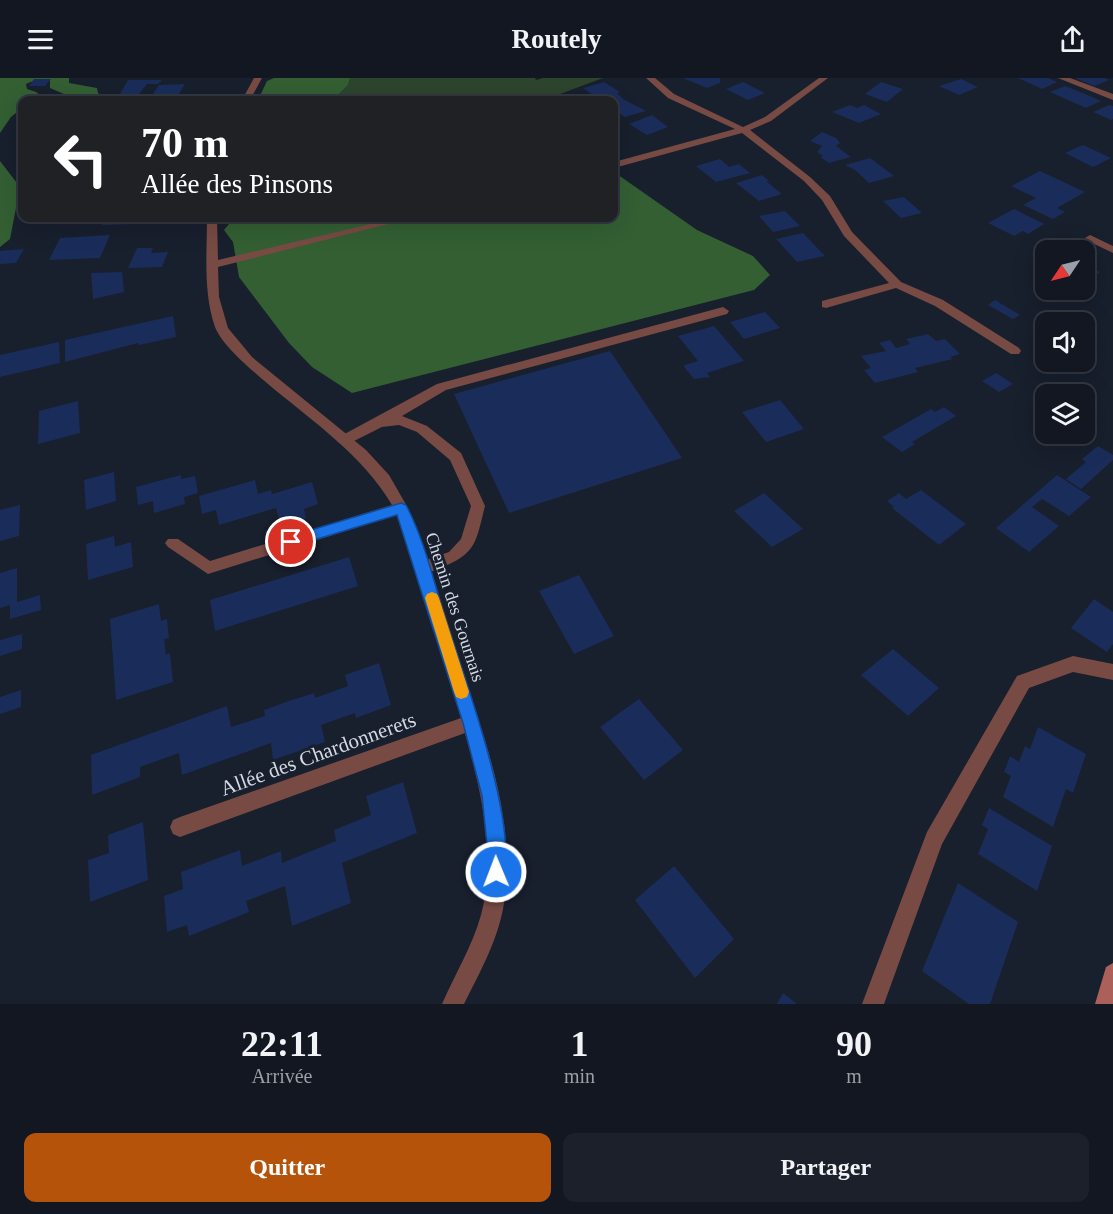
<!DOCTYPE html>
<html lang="fr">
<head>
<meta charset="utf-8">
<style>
  body { margin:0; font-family:"Times New Roman",serif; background:#1b202a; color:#f1f3f6; height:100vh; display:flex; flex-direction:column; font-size:22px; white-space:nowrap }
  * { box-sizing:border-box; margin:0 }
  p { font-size:20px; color:#9c9fa5 }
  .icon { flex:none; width:33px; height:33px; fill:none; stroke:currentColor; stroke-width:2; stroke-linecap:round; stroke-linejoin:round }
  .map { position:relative; height:926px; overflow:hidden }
  .sheet { display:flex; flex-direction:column; background:#121722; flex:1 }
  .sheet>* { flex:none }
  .guide { position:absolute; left:18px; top:18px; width:600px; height:126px; border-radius:12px; box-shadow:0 6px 24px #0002,0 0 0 2px #313640; background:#202124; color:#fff; overflow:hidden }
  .needle { width:39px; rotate:235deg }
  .buttons { position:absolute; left:1035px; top:162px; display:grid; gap:12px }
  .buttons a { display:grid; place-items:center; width:60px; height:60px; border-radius:12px; background:#121722; box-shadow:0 6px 24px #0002,0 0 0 2px #313640; font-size:30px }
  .pin { position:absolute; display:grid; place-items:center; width:51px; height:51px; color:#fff; margin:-26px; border:3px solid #fff; border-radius:50%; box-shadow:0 2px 6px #0007 }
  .me { position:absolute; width:66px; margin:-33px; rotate:359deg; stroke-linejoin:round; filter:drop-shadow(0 0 4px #0008) }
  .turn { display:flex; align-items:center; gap:21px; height:126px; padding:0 24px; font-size:27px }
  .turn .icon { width:78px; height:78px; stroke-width:2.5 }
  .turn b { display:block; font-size:42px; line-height:51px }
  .eta { display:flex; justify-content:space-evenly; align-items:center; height:102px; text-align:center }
  .eta b { font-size:36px; font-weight:800; line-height:42px }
  .cta { display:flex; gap:12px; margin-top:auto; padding:12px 24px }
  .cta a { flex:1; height:69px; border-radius:12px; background:#b45309; color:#fff; font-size:24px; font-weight:800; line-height:69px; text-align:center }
  .cta a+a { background:#1b202a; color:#f1f3f6 }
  header { display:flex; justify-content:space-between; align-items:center; height:78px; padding:0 24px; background:#121722; font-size:27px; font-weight:800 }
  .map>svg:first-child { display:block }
  .green { fill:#2c452c }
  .forest { fill:#335f33 }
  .building { fill:#1a2d5a }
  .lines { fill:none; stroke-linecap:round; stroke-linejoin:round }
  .lane { fill:#784a44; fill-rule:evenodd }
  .street { fill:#784a44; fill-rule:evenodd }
  .secondary { fill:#ab6059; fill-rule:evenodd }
  .route { fill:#1a73e8; stroke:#114b97; stroke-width:1.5 }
  .slow { fill:#f59e0b }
  .labels { text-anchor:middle; stroke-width:6; stroke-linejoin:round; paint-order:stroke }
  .street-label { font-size:18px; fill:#d4d9e3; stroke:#181f2d }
  .near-street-label { font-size:21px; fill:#d4d9e3; stroke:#181f2d }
</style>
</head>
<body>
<header><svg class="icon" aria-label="menu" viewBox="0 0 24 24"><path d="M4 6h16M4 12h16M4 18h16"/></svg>Routely<svg class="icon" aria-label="share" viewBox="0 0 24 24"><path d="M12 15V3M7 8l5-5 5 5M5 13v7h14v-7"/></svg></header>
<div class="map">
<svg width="1113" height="926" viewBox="0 0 1113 926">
  <rect width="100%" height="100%" fill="#181f2d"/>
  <path class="green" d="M350 0H535L536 2 543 0H603L544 22H333L348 7Z"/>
  <path class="forest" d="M0 0H69V5L97 10 98 15 103 20 100 22H82L80 17 64 16 50 10V1H38L26 6 27 11 36 14 47 22H22V30L11 39 0 55Z
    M274 0H350L348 7 333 22H258L267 3Z
    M0 83 20 109 10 161 0 169Z
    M614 94 697 152 753 178 770 197 754 212 352 315 312 289 289 265 239 199 233 164 224 152 234 140H614Z"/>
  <path class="building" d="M683 0H720V5L707 10Z
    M1018 0H1048L1057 4 1042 11Z
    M1075 0H1104L1109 2 1094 8Z
    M34 1H51L45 8H29Z
    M961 1 978 9 959 17 939 8Z
    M128 2H162L158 6H147L139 16H120Z
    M604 4 620 14 617 15 623 21 646 33 625 39 614 32V22H595L599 21 583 10Z
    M743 4 765 15 748 22 726 11Z
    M881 4 903 11 887 24 865 16Z
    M185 6 175 22H149L159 7Z
    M1065 8 1083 15 1101 23 1086 30 1050 14Z
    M850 27 857 30 864 27 881 36 859 45 832 34Z
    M1109 27 1113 28V41L1111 42 1093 34Z
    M652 37 668 49 647 57 629 46Z
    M822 54 836 60 840 65 836 68 851 79 829 85 820 79 823 78 817 74 822 68 810 63Z
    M1083 67 1111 80 1093 89 1065 75Z
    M870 80 894 98 869 105 855 92 845 87Z
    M720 81 729 89 739 86 750 95 716 104 696 88Z
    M1040 93 1085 114 1057 130 1065 134 1053 141 1023 127 1036 120 1011 108Z
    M762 97 769 103H766L782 116 759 123 736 105Z
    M904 119 922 135 901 140 883 123Z
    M1014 131 1044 146 1028 156 1023 153 1014 158 988 145Z
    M785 133 800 148 773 154 759 138Z
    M106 140H138L133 146 102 147Z
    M803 155 825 178 797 184 776 161Z
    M110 157 100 180 49 182 60 160Z
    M1045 168 1054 172H1046V176L1040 180 1032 176Z
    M137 170H153L151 175 168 174 162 189 128 190Z
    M24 171 16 185 0 186V173Z
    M1084 187 1100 194 1084 205Z
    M122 194 124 214 93 221 91 195Z
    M995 222 1020 237 1013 241 988 227Z
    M765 234 780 250 744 261 730 244Z
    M173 238 176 259 139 267 138 265 65 284V262Z
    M714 248 744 283 707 295 710 299 694 301 684 289 685 287 698 283 678 258Z
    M928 256 936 263 945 261 960 276 950 279 953 281 915 290 918 294 875 305 864 292 871 290 861 278 886 273 879 265 890 262 896 270 910 266 906 261Z
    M59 264 60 285 0 299V277Z
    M610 273 682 380 509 435 454 316Z
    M996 295 1013 306 999 314 982 303Z
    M780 322 804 351 766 364 742 334Z
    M78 323 80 355 38 366 39 333Z
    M944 329 956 338 912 364 915 366 902 374 882 359 931 331 935 334Z
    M1098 368 1113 377V382L1081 411 1066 401 1086 384 1082 381Z
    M114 394 116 423 86 432 84 402Z
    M181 397V401L195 398 198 415 184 419 185 426 154 435 153 423 138 427 136 409Z
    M1057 397 1091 419 1069 438 1042 421 1032 429 1059 448 1029 474 996 450Z
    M255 402 258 416 271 412 272 416 312 404 318 426 304 431 306 441 281 449 276 430 219 447 216 432 202 436 199 418Z
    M921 412 966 446 939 467 892 430 894 429 887 423 899 415 906 421Z
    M764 415 803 451 772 469 734 433Z
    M20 427 19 458 0 463V432Z
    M114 458 115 469 131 464 133 489 88 502 86 466Z
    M349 479 358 508 215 553 210 522Z
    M17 490V524L40 517 41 532 10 541V527L0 530V495Z
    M579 497 614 558 574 576 539 513Z
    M1094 521 1113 534V566L1107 574 1071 550Z
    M159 526 161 543 167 541 169 560 164 561 166 577 170 575 173 604 116 622 110 541Z
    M22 556V571L0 578V562Z
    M893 571 939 610 908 638 861 597Z
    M379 585 391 627 356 640 355 635 321 647 325 664 273 682 271 665 182 697 179 675 140 689V699L92 717 91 677 227 628 231 649 265 638 264 632 289 623 314 615 315 620 348 608 345 597Z
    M21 612V629L0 636V619Z
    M639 621 683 672 644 702 600 649Z
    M1038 649 1086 676 1073 715 1066 711 1053 749 1003 719 1011 698 1004 694 1010 678 1019 684 1025 668 1030 671Z
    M403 704 417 755 342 785 351 825 292 848 285 808 246 823 249 834 189 858 187 847 167 854 164 818 183 811 181 794 240 772 242 788 281 773 282 785 336 763 334 752 371 737 366 718Z
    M989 730 1052 768 1037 813 978 776 988 751 982 747Z
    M143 744 148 802 90 824 88 782 109 775 108 757Z
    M674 788 734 861 695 900 635 822Z
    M958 805 1018 844 990 926H969L922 893Z
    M783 915 797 926H777Z"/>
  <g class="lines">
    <path class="lane" d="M723 229 729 233 727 236 446 312 402 338 427 348 461 375 485 428C476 463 477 476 440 490 433 493 426 497 418 495L415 490 418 485 449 474 461 461 471 428 450 382 417 354 399 347 382 349 344 368 337 363 339 359 437 306Z"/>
    <path class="street" d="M254 0H262L250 22H242Z
      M646 0H655L674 16 743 49 765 39 819 0H828L771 43 750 52 810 99 830 118 852 154 901 204 943 222 1019 270 1021 273 1019 276H1011L935 228 896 210 826 230 822 229V223L889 205 844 158 822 122 804 103 742 55 614 90V84L735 51 668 20Z
      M1058 0H1070L1113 16V22Z
      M207 140H217L218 182 396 140H412L218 189 219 219 228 250 252 279 366 372 389 397 408 430 420 460C436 506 450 552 465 599 488 671 516 747 504 825 499 860 480 894 464 926H442C455 896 472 869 481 837 497 778 481 713 465 655L180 759 173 756 170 749 173 742 180 739 461 640 397 437 208 496 168 469 165 465 168 461H178L210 483 392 427C363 377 312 343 268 306 252 292 223 269 215 249 203 214 207 176 207 140Z
      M1090 157 1113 168V175L1086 162 1085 160Z
      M1073 578 1113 586V602L1073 594 1029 610 942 766 884 926H862L927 754 1017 598Z"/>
    <path class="secondary" d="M1113 885V926H1095L1106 889Z"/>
  </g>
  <path class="route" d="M401 425 406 427C425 463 434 505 446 543 463 594 521 754 502 800L496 802 489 800 487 794 488 777 482 718 463 645 397 437 291 469 284 464 291 458Z"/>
  <path class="slow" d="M432 514 437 516 439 520 469 614 467 619 461 621 456 619 454 614 425 520 427 516Z"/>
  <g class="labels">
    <g class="street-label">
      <text transform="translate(455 529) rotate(72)" y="6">Chemin des Gournais</text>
    </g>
    <g class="near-street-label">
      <text transform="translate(318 676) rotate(-20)" y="7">Allée des Chardonnerets</text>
    </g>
  </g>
</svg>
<div class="buttons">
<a><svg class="needle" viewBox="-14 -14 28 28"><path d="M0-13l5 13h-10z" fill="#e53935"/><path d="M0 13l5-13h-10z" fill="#9c9fa5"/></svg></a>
<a><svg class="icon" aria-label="sound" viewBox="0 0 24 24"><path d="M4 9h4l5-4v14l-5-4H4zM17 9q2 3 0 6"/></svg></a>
<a><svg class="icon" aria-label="layers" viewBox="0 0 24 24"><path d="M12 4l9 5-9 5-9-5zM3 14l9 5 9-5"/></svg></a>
</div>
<div class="pin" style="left:291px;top:464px;background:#d93025"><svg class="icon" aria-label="arrive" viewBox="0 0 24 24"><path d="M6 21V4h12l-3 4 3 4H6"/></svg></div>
<svg class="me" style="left:496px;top:794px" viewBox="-20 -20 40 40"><circle r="17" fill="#1a73e8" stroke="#fff" stroke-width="3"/><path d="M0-11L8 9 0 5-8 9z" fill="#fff"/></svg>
<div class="guide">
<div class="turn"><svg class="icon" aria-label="left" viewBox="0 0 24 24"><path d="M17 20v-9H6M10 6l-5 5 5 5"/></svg><div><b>70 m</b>Allée des Pinsons</div></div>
</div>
</div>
<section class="sheet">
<div class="eta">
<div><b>22:11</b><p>Arrivée</p></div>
<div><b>1</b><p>min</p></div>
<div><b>90</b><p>m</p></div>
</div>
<div class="cta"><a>Quitter</a><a>Partager</a></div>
</section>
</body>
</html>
